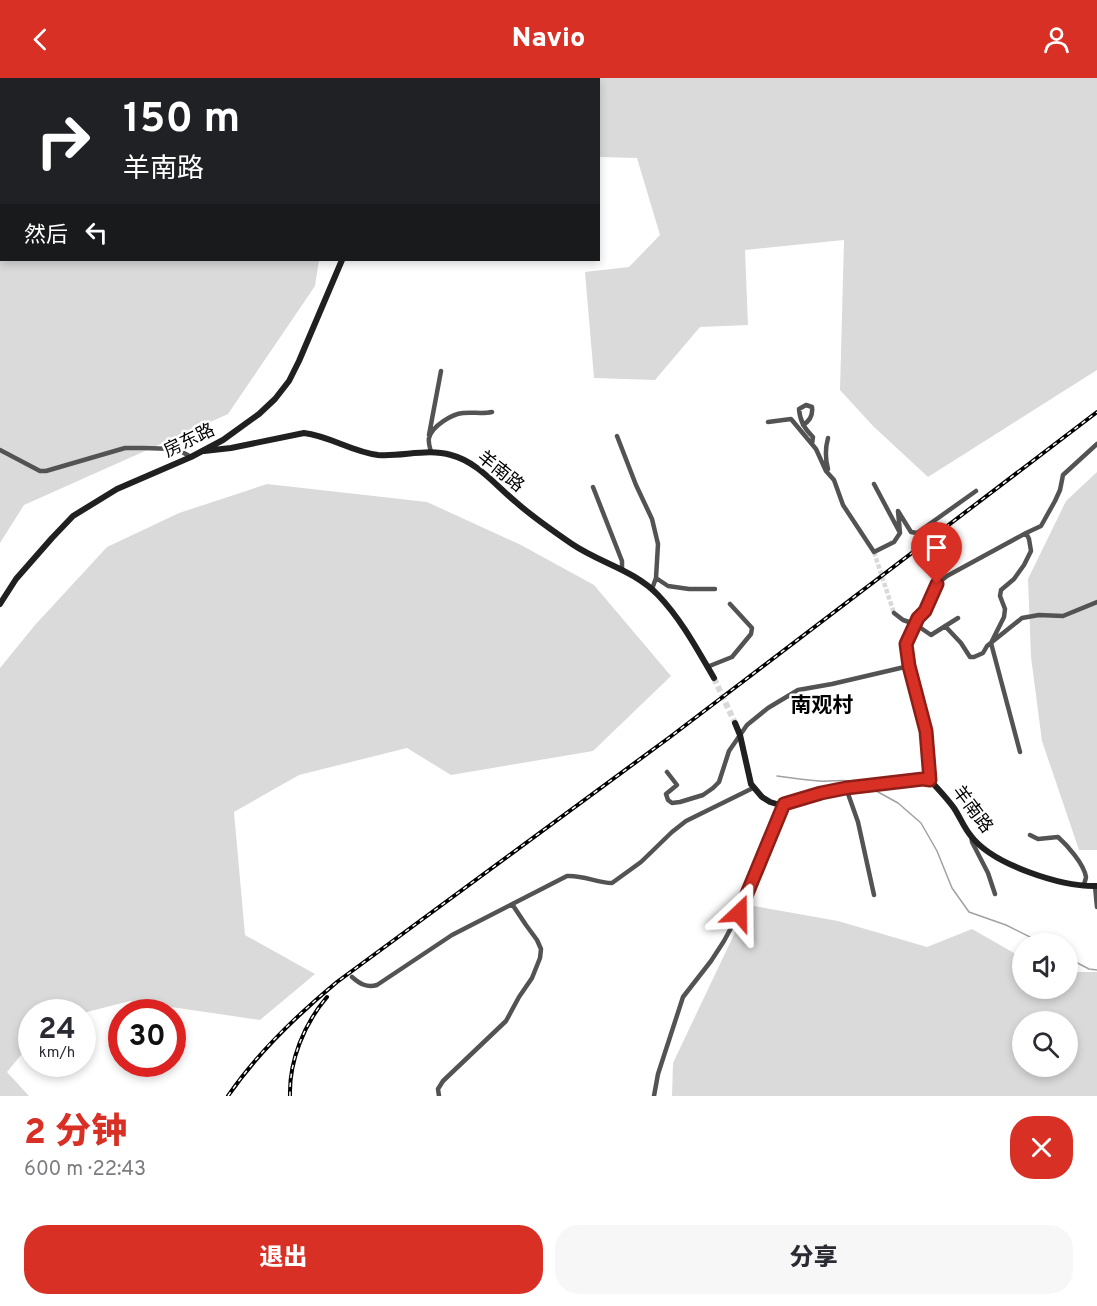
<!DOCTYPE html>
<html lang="zh">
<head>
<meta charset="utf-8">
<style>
  body { margin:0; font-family:Overpass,"Noto Sans SC",sans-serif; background:#f7f7f7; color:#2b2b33; height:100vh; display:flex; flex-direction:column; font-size:22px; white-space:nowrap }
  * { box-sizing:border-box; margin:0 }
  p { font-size:20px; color:#7c7c81 }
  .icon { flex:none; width:33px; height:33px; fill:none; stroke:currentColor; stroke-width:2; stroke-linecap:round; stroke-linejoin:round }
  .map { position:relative; height:1018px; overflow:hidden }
  .sheet { display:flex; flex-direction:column; background:#fff; flex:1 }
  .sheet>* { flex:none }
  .banner { position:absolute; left:0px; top:0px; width:600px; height:183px; box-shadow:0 3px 9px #0003; background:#202124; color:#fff; overflow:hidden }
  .controls { position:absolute; left:1012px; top:855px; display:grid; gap:12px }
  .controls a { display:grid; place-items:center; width:66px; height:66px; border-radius:50%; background:#fff; box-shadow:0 3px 9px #0003; font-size:30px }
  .speed { position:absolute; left:18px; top:921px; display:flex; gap:12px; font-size:30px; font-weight:700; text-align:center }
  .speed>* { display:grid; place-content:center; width:78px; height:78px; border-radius:50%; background:#fff; box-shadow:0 3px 9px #0003; line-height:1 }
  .speed small { font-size:15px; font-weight:400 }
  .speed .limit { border:9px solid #d22; background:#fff; color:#111 }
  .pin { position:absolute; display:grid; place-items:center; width:51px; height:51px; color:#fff; margin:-62px -26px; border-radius:50% 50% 50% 0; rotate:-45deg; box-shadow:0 0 6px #0007 }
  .pin .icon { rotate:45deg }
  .me { position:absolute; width:66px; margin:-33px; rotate:23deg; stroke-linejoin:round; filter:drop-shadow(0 0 4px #0008) }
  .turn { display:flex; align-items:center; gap:21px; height:126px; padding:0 24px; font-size:27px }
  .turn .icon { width:78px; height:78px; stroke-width:2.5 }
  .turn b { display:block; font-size:42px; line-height:51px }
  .then { display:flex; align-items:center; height:57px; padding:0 24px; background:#0003; gap:12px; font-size:22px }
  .round { display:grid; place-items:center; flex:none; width:63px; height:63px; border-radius:24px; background:#f7f7f7 }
  .summary { display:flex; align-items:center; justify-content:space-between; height:102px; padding:0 24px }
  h1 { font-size:36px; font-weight:800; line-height:45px; color:#d93025 }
  .cta { display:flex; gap:12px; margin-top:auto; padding:12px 24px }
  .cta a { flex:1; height:69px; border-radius:24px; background:#d93025; color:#fff; font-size:24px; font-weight:800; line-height:69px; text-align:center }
  .cta a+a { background:#f7f7f7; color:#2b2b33 }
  header { display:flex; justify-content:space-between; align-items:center; height:78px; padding:0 24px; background:#d93025; color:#fff; font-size:27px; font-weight:800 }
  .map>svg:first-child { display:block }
  .green { fill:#dadada; fill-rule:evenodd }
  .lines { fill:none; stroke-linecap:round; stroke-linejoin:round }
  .stream { stroke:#a1a1a1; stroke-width:1.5 }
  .street-tunnel { stroke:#d9d9d9; stroke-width:4.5; stroke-dasharray:4.5 2; stroke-linecap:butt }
  .secondary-tunnel { stroke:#d9d9d9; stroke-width:6; stroke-dasharray:6 3; stroke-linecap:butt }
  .street { stroke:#535353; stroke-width:4.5 }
  .secondary { stroke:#202020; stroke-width:6 }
  .rail-casing { stroke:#000; stroke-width:4 }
  .rail { stroke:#fff; stroke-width:1.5; stroke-dasharray:4.5; stroke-linecap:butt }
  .route-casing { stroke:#8d1f18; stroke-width:15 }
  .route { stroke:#d93025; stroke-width:10 }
  .labels { text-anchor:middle; stroke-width:5; stroke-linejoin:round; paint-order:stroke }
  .street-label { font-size:18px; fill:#000; stroke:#fff }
  .quarter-label { font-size:21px; font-weight:bold; fill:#000; stroke:#fff }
</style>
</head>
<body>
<header><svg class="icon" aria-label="back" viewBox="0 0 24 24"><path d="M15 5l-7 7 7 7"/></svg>Navio<svg class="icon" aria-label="person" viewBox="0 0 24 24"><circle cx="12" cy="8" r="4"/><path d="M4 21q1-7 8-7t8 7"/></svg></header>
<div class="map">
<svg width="1097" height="1018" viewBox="0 0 1097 1018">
  <rect width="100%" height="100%" fill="#fff"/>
  <path class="green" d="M0 0H348L347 2H2V182H319L315 208 228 336 24 427 0 465Z
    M585 0H1097V292L928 399 873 348 840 312 844 162 745 172 748 247 700 249 655 302 594 300 585 194 629 189 660 157 637 80 599 79 598 2 584 1Z
    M1097 394V772H1079L1042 663 1031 579 1028 501 1066 423Z
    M267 406 427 424 521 467 594 507 671 598 593 673 451 697 407 670 299 697 234 734 245 857 315 896 260 942 130 923 83 935 32 934 31 965 7 994 29 1018H0V590L35 547 107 469 179 435Z
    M748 827 838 843 927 869 972 851 1023 880V910H1068V894H1097V1018H672L673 985ZM1023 944H1068V988H1023Z"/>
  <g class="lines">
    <path class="stream" d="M777 698C791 700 805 702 819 703 834 704 848 700 862 705
      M869 709 898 725 921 745 937 773 952 810 969 834 1006 847 1044 866
      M1068 880 1089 891 1097 892"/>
    <path class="street-tunnel" d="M874 474 894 535"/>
    <path class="secondary-tunnel" d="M714 600 735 645"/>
    <path class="street" d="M768 344 791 341 816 371 826 393 834 402 843 427 874 474 894 464 900 455 898 433 911 454 917 455 976 413
      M803 347C810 343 813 337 812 329L806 327 799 331C800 343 804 350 813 359L812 366
      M429 357 441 293
      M617 358 636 407 652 441 658 466 656 500 652 511
      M828 360C825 371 825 380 828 391
      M0 372 40 393H46L125 370H143L177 371 191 379
      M431 374C430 369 428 365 429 360 432 348 452 336 463 335 473 334 483 336 492 334
      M874 406 899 453
      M593 409 622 483V492
      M656 500 668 508 689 511H715
      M894 535 903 542 915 546 931 557 958 540
      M945 548 961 565 970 579H974L983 575 987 568 1022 540 1039 537 1063 538 1097 524
      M909 588 925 653 930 702
      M707 589 732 579 751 556 752 550 730 526
      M1020 674 991 565 1004 539 1005 531 1000 518 1001 512 1014 501 1024 487 1031 473 1029 461 1026 455 1041 448 1055 423 1060 412 1063 397 1097 366
      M667 694 677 707 666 716 668 722 672 725 680 724 703 717 713 710 719 704 729 673 747 647 768 630 798 612 832 606 909 588 906 566 915 546 918 540 925 533 937 506 947 498 1026 455
      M846 710 858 744 874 817
      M1030 757 1038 761 1058 759C1067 767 1084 786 1086 799 1086 800 1084 807 1083 808
      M971 758 972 764 988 795 995 816
      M1095 808 1097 829
      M352 899C360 906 367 910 377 907L452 857 567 798C584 797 597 805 612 805L641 784 672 754 686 743 753 710
      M439 1018 438 1011 443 1003 506 943 519 919 532 900 540 880 541 871 537 862 526 847 512 826
      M654 1018 658 996 683 919 711 883 724 863 739 835 784 726"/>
    <path class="secondary" d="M408 2V0
      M204 373 231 370 304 355C330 358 352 374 378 377 402 379 427 370 451 377 478 384 496 408 517 425 534 440 553 453 572 466 600 485 634 492 658 517 681 541 697 571 714 600
      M0 526 16 501 52 460 73 438 117 411 191 379 223 362 259 336 275 321 289 303 299 283 342 182
      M735 645 740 657 751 706 762 719 770 724 780 727 788 726 821 715 846 710 923 701 930 702C938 711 947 720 954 730 960 739 964 750 971 758 993 787 1062 809 1097 808"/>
    <g class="rail-casing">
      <path id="rail" d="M228 1018C258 974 296 938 337 904L670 659 1097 334
        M290 1018C289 983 304 946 327 919"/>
    </g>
    <use href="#rail" class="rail"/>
  </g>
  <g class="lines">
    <g class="route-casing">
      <path id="route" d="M739 835 784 726 821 715 846 710 923 701 930 702 926 653 909 588 906 566 918 540 925 533 937 506"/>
    </g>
    <use href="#route" class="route"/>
  </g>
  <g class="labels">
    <g class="street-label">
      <text transform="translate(189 362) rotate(-26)" y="6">房东路</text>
      <text transform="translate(501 393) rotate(39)" y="6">羊南路</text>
      <text transform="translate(973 731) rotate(53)" y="6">羊南路</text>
    </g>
    <g class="quarter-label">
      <text x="822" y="634">南观村</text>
    </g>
  </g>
</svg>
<div class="controls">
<a><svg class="icon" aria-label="sound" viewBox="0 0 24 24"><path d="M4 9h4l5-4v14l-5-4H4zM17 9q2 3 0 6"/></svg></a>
<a><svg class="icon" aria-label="search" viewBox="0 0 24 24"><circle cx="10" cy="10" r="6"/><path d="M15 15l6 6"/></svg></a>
</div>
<div class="speed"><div>24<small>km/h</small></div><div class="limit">30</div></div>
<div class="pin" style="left:937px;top:506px;background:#d93025"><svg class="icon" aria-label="arrive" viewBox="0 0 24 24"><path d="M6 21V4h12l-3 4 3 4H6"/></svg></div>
<svg class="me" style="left:739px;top:835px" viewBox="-20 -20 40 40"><path d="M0-17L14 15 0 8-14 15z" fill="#d93025" stroke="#fff" stroke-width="4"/></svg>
<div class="banner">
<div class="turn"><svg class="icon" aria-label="right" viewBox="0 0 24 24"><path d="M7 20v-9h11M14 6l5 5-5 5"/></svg><div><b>150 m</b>羊南路</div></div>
<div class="then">然后<svg class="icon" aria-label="left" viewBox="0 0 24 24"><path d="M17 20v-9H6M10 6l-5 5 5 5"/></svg></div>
</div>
</div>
<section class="sheet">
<div class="summary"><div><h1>2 分钟</h1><p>600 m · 22:43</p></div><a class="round" style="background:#d93025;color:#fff"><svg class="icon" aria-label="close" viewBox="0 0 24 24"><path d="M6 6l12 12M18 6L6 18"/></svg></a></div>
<div class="cta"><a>退出</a><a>分享</a></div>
</section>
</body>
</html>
